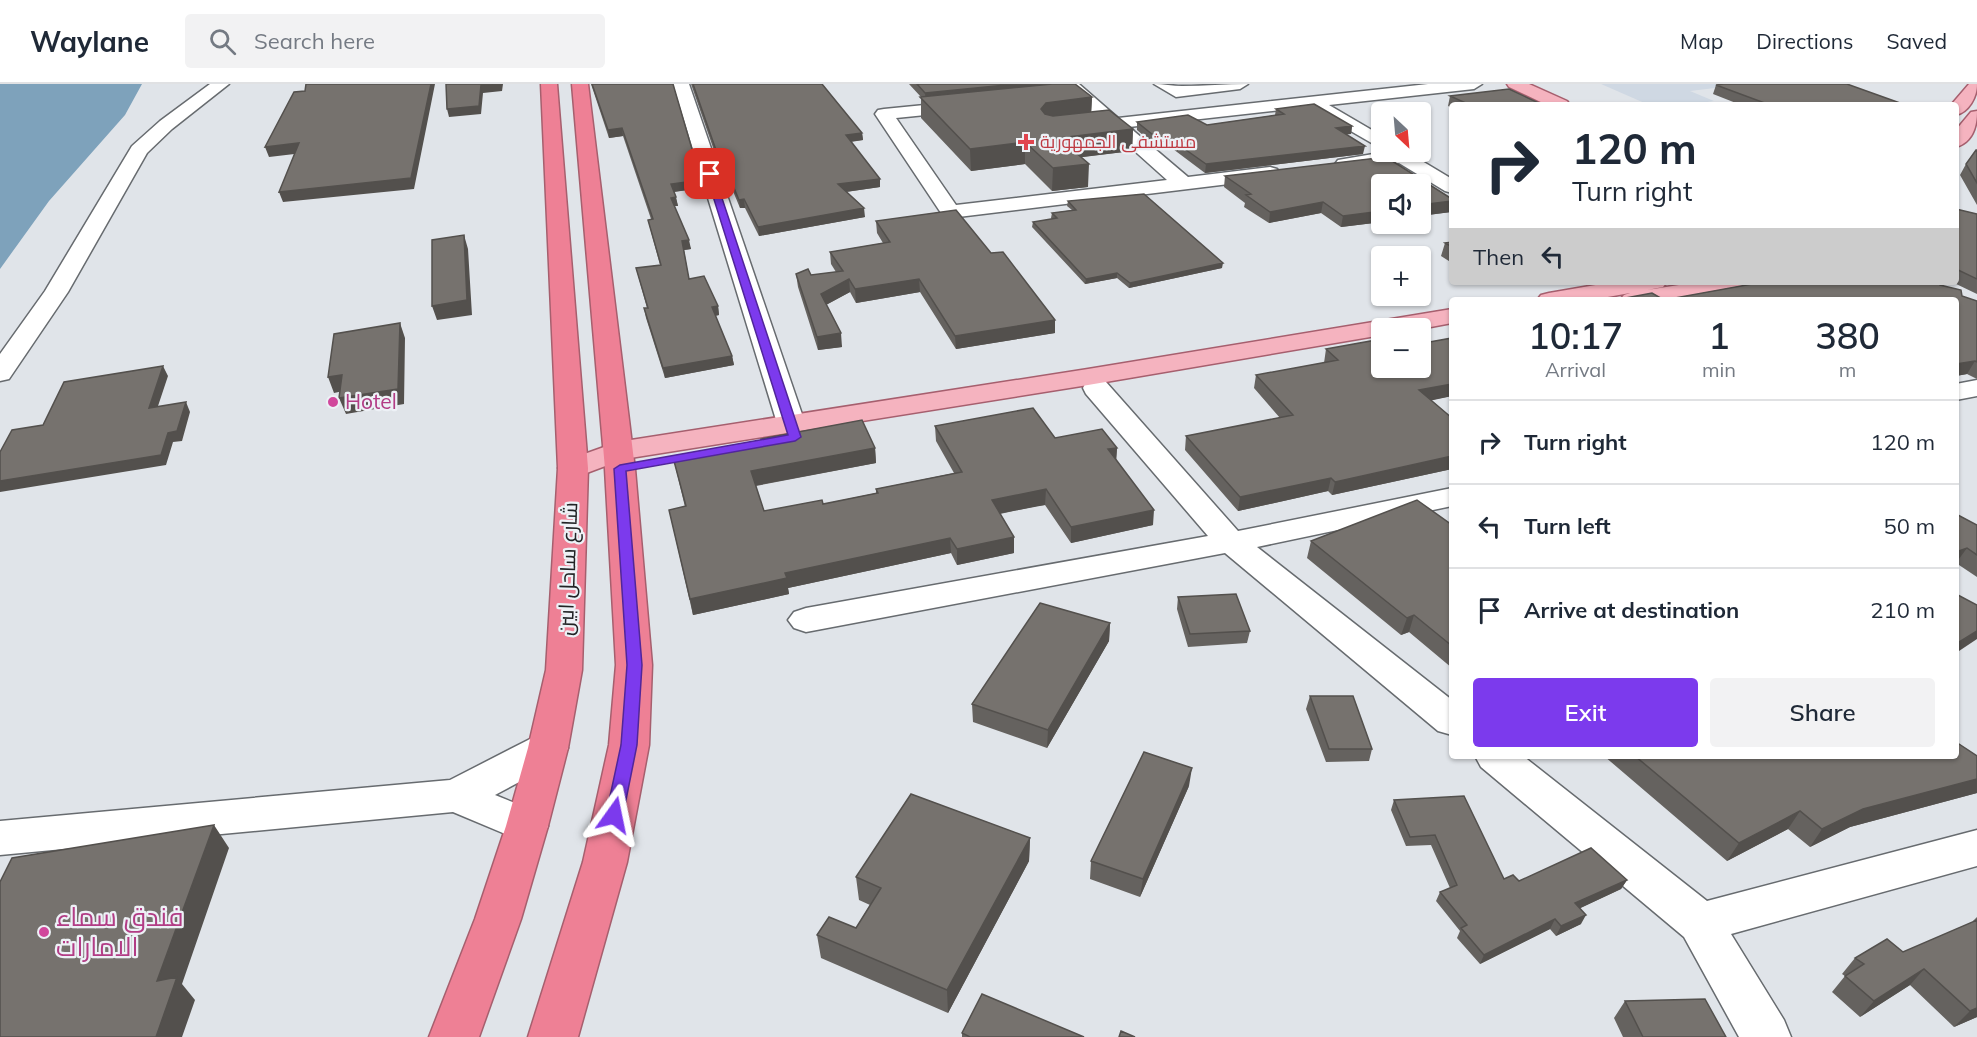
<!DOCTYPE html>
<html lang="en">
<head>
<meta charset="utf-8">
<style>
  body { margin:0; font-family:Mulish,Cairo,sans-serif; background:#f2f2f3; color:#1f2937; height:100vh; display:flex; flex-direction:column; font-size:22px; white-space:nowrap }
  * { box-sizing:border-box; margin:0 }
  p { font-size:20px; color:#747a83 }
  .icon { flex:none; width:33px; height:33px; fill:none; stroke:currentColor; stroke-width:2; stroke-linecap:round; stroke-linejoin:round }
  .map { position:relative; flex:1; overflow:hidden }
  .details { position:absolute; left:1449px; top:213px; width:510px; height:462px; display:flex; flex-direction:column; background:#fff; border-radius:6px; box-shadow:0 2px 4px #0004 }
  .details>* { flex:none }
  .hud { position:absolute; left:1449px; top:18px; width:510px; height:183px; border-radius:6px; box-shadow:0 2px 4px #0004; background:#fff; color:#1f2937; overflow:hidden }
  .needle { width:39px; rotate:154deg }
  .tools { position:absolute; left:1371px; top:18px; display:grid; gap:12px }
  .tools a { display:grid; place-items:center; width:60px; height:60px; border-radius:6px; background:#fff; box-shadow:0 2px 4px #0004; font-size:30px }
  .pin { position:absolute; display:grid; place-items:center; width:51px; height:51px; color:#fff; margin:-26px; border-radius:12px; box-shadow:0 3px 9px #0006 }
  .me { position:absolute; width:66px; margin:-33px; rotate:12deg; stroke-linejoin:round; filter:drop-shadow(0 0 4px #0008) }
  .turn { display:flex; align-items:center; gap:21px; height:126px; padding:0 24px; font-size:27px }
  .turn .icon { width:78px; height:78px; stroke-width:2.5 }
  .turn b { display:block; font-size:42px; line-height:51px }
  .then { display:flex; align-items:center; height:57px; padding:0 24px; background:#0003; gap:12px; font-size:22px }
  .eta { display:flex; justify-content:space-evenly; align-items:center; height:102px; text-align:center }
  .eta b { font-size:36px; font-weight:600; line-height:42px }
  .cta { display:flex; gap:12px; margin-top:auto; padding:12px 24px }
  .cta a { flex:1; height:69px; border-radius:6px; background:#7c3aed; color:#fff; font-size:24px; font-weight:600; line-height:69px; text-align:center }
  .cta a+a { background:#f2f2f3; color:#1f2937 }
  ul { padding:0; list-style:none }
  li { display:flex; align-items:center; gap:18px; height:84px; padding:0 24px; border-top:2px solid #e0e1e3 }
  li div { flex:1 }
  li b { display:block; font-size:22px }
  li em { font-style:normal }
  header { display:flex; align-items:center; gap:36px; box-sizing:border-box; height:84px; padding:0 30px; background:#fff; border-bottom:2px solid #e0e1e3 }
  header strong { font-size:28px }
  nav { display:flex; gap:33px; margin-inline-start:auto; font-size:21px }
  .search { width:420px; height:54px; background:#f2f2f3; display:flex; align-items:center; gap:15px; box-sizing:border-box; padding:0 21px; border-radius:6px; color:#747a83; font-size:22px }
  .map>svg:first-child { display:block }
  .built { fill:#cfd8e3 }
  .water { fill:#7ea2bb }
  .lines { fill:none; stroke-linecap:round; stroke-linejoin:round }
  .minor-casing { stroke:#676b6f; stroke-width:3 }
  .major-casing { stroke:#a65f6e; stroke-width:3 }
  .highway-casing { stroke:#a65f6e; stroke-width:3 }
  .minor { fill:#fff; fill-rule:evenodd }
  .major { fill:#f5b3bf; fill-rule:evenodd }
  .highway { fill:#ee8095; fill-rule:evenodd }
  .wall { fill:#65625f }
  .shaded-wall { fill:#53504d }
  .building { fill:#76726e; stroke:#53504d; stroke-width:1.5 }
  .route { fill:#7c3aed; stroke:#51269a; stroke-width:1.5 }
  .health-dot { fill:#e0444e; stroke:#edf1f6; stroke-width:2 }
  .hotel-dot { fill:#d1479c; stroke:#edf1f6; stroke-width:2 }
  .labels { text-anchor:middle; stroke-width:4.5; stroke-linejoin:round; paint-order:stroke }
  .far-health-label { font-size:18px; fill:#be3a42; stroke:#edf1f6; text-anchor:start }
  .hotel-label { font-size:21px; fill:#b23c85; stroke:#edf1f6; text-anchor:start }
  .street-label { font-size:21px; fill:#212325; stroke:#edf1f6 }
  .near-hotel-label { font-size:26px; fill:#b23c85; stroke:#edf1f6; text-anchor:start }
</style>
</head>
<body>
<header>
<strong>Waylane</strong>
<div class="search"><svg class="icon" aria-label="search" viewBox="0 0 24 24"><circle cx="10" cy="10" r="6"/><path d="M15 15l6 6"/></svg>Search here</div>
<nav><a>Map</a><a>Directions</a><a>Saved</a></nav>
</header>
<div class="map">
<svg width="1977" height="953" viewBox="0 0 1977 953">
  <rect width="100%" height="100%" fill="#e0e4e9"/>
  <path class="built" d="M1601 0H1737L1740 1 1690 7 1714 17 1687 21H1649Z"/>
  <path class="water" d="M0 0H142L125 31 49 117 0 185Z"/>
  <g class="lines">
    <g class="minor-casing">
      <path id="minor" d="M210 0H229L172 45 147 69 68 208 9 295 0 297V270L45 207 132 62 160 37Z
        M673 0H689L805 339 801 345 791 347 781 345 777 339Z
        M1061 0H1079L1118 34 1428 0H1482L1474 5 1329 21 1382 52V65L1309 23 1129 43 1188 93 1270 83 1277 85 1280 89 1277 93 1270 95 950 134 943 132 875 30 878 26 884 25 965 17 971 18 974 22 971 26 965 27 896 34 956 121 1167 96 1110 45 1080 48 1074 47 1071 43 1074 39 1099 36Z
        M1154 0C1163 0 1173 2 1182 2 1204 2 1226 0 1248 0L1240 5 1176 13Z
        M1385 68H1407L1452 95V109L1445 107 1399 79 1345 86 1338 84 1335 80 1338 76Z
        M1096 296 1106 298 1238 447 1452 404V422L1257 463 1452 616V651L1438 647 1225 469 806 548 794 544 788 536 794 528 806 524 1208 452 1086 310 1083 304 1086 298Z
        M1977 296V312L1956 316V300Z
        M548 649 562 653 568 664 562 675 495 711 542 730 548 742 542 754 527 759 453 728 0 771V737L450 696 534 653Z
        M1475 672H1523L1707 817 1977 746V782L1731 850 1784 936 1791 953H1739L1684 853 1481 683Z"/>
    </g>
    <g class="major-casing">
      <path id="major" d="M1507 0H1529L1567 17 1570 21H1547L1509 3Z
        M1969 0H1977C1977 13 1969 28 1956 31V21H1951Z
        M1977 27C1977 42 1973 58 1956 63V46L1971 28Z
        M1613 198H1667L1663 203 1647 206 1698 198H1753L1749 203 1741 205 1675 216H1620L1624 211 1630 209 1591 216H1537L1541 211 1549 209Z
        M1452 225V239L1420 245 1382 244V251L1088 301 624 375 584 390 573 393 562 390 558 384 562 378 618 358 1088 285Z"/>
    </g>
    <g class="highway-casing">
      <path id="highway" d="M541 0H557L588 384 582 586 568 664 548 742 521 835 479 953H429L475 835 506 742 528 664 546 586 558 384Z
        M572 0H588L635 385 652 581 649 661 627 778 578 953H528L583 778 609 661 616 581 605 385Z"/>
    </g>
    <use href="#minor" class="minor"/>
    <use href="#major" class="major"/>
    <use href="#highway" class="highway"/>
  </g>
  <path class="wall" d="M591 0H673L701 96 702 104 674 108 678 122H674L691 165 684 166 689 195 718 222 719 231 715 232 732 272 734 281 665 294 646 234 644 224H647L636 184 660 181 650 144 648 136 651 135 623 52 609 54Z
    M691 0H822L862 49 863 56 851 58 880 103 846 108 865 133 759 152 745 124H740L730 100 726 101Z
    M909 0H1075L1092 13 1091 28 1133 45 1132 67 1081 73 1088 103 1052 107 1025 80 971 87 921 34V13Z
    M1716 1 1899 21H1741L1713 10Z
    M1450 12 1543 21H1452V24L1448 22Z
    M1276 25 1352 42 1351 50H1346L1363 70 1205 89 1169 62 1157 63 1137 46V38L1207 41 1275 31Z
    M1977 66V121L1960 91 1966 80Z
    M1386 73 1452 115 1451 128 1420 132V100H1382V138L1341 143 1321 129 1269 139 1244 123 1245 119 1224 103 1225 92Z
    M1068 117 1222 184 1129 204 1117 194 1085 200 1032 143 1033 138 1052 135 1051 134 1052 129 1072 126 1067 122Z
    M1956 125 1977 130V210L1952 198H1956Z
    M876 137 991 169 1055 236V249L956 265 920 208 856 219 850 208 826 221 842 263 818 266 798 203 796 190 811 191 836 188 831 180 830 168 883 159 877 149Z
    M1452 158V179L1441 172 1445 159Z
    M1752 198H1936L1962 212 1977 217V295L1967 290 1956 292V216H1664L1751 200Z
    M1452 254V312L1431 316 1452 334V385L1332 411 1328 407 1238 427 1185 366 1186 352 1280 334 1254 304 1256 291 1324 279 1326 265 1424 259Z
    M935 342 1055 354 1117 364 1116 376 1153 441 1071 459 1045 421 1037 422 1000 430 1014 469 957 481 951 469 788 504 789 510 693 531 669 426 685 423 674 377 762 361 761 355 875 364 876 379 756 402 764 427 823 420 876 409V405L954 389 936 357Z
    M1956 430 1977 441V493L1956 479Z
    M1452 441V584L1409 548 1401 551 1307 474 1311 457Z
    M1178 513 1250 547 1247 559 1188 563 1177 525Z
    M1110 539 1109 557 1047 664 973 638 972 620Z
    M1310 612 1372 665 1369 677 1326 678 1306 625Z
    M1604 672H1977V709L1850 743 1810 763 1788 745 1727 777Z
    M1189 702 1140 813 1090 795 1091 777Z
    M1394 716 1504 795 1519 797 1627 796 1621 805 1580 824 1581 840 1556 852 1550 845 1480 880 1457 854 1460 847 1436 817 1440 808 1450 804 1431 761 1406 762 1391 726Z
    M1030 754 1029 777 948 929 821 874 817 851 856 844 870 821 859 816 856 793Z
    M1977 833V933L1954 943 1910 901 1860 933 1832 908 1845 892 1842 890 1855 874 1903 868 1974 838 1973 837Z
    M1625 917 1726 953H1623L1614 934Z
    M962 949 1084 953H962Z"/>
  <path class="shaded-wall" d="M431 0H435L414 105 283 118 279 108Z
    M492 0H503L502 7 483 9 481 30 449 33 447 25 481 1Z
    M1016 0H1055L926 19 925 9Z
    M1092 13 1091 34 1046 40 1041 25 1046 19Z
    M1352 42 1351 50 1334 52 1336 44Z
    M622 44 623 52 609 54 608 46Z
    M1133 45 1132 67 1059 76V54Z
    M862 49 863 56 846 58V51Z
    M1169 54V62L1157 63 1158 55Z
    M1025 58V80L971 87 970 65Z
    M299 59 303 69 269 73 265 63Z
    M1365 62 1363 70 1205 89 1206 80Z
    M1089 80 1088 103 1052 107 1053 84Z
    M725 92H729L730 100 726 101Z
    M880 95V103L838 109V100Z
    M701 96 702 104 672 108 671 100Z
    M676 113 678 122H672L671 114Z
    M744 115 745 124H740L739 116Z
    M1452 117 1451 128 1420 132V121Z
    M1323 118 1321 129 1269 139 1270 128Z
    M864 124 865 133 759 152 758 143Z
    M1382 127V138L1341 143 1343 132Z
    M464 151 468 165 472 231 437 236 432 222Z
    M689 156 691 165 684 166 682 157Z
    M1223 179 1222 184 1129 204 1130 199Z
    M1117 189V194L1085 200 1086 195Z
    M849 195 850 208 822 223 821 210Z
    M919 195 920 208 856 219 855 205Z
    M718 222 719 231 713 232 712 223Z
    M1055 236V249L956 265 955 252Z
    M400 239 405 254 404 320 346 330 339 314Z
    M841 249 842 263 818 266 817 253Z
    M732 272 734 281 665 294 663 284Z
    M1975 277 1967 290 1956 292V280Z
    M163 282 168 292 154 334 149 324Z
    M342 291 348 306 334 309 328 293Z
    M1452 300V312L1415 320 1419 306Z
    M186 318 190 328 182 357 173 358 166 381 0 408V397L168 349Z
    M875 364 876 379 753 402 751 387Z
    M1117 364 1116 379 1108 365Z
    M1452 372V385L1332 411 1335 398Z
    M1331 394 1328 407 1238 427 1240 413Z
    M1046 405 1045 421 992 431V416Z
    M1154 426 1153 441 1071 459V443Z
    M1014 453V469L957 481V465Z
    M950 454 951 469 788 504 789 510 693 531 690 515 785 489Z
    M1967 464 1956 479V468Z
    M1414 531 1409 548 1401 551 1407 534Z
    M1110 539 1109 557 1047 664 1048 646Z
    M1977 547V555L1956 569V560Z
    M1192 684 1189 702 1140 813 1143 795Z
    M1977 695V709L1850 743 1810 763 1822 745 1863 725Z
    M1800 727 1788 745 1727 777 1739 759Z
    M214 741 229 764 182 900 195 916 182 953H156L157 897Z
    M1030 754 1029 777 948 929 947 906Z
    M1627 796 1621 805 1570 829 1575 819Z
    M1586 831 1581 840 1556 852 1561 842Z
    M1555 835 1550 845 1480 880 1484 871Z
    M1924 885 1910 901 1860 933 1874 917Z
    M1977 924V933L1954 943 1970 927Z"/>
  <path class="building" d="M306 0H431L411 94 279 108 299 59 265 63 294 8 305 7Z
    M446 0H492L481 1 479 22 447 25Z
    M592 0H673L701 96 671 100 676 113 671 114 689 156 682 157 689 195 704 192 718 222 712 223 732 272 663 284 644 224H648L636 184 661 181 648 136 653 135 622 44 608 46Z
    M693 0H822L862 49 846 51 880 95 838 100 864 124 758 143 744 115 739 116 729 92H725Z
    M917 0H1016L925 9Z
    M1052 0H1075L1092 13 1046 19 1041 25 1045 30 1053 32 1109 26 1133 45 1059 54 1089 80 1053 84 1025 58 970 65 920 13Z
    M1724 0H1847L1900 19 1886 21H1770L1716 1Z
    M1509 5 1543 21H1470L1450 12Z
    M1314 20 1352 42 1336 44 1365 62 1206 80 1169 54 1158 55 1137 38 1188 31 1207 41 1284 30 1276 25Z
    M1976 66H1977V99L1966 80Z
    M1386 73 1452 115V117L1420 121V100H1382V127L1343 132 1323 118 1270 128 1246 111 1251 110 1225 92Z
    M1144 110 1223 179 1130 199 1117 189 1086 195 1033 138 1057 134 1052 129 1076 126 1068 117Z
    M1956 125 1977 130V195L1956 185Z
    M956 126 991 169 1003 168 1055 236 955 252 919 195 855 205 849 195 821 210 841 249 817 253 796 190 808 185 811 191 843 187 830 168 890 158 876 137Z
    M464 151 467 216 432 222V156Z
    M1452 158V163L1445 159Z
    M1756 198H1936L1940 201 1961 206 1962 212 1977 217V278L1975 277 1956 280V216H1615L1652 209 1664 216 1758 199Z
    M400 239 398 305 339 314 342 291 328 293 334 250Z
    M1452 254V300L1419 306 1452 334V372L1335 398 1331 394 1240 413 1186 352 1293 331 1256 291 1338 276 1326 265 1382 255V284H1420V256L1424 259Z
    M163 282 149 324 186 318 177 347 168 349 161 371 0 397V368L12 346 43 341 64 298Z
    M1033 324 1055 354 1102 345 1117 364 1108 365 1154 426 1071 443 1046 405 1037 407 992 416 1014 453 957 465 950 454 785 489 787 494 690 515 669 426 686 422 674 377 763 360 761 355 862 336 875 364 751 387 764 427 822 416 823 420 878 409 876 405 962 388 935 342Z
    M1417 416 1452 441V562L1414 531 1407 534 1311 457Z
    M1956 430 1977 441V471L1967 464 1956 468Z
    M1236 510 1250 547 1190 550 1178 513Z
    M1956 510 1977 521V547L1956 560Z
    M1040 519 1110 539 1048 646 972 620Z
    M1310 612H1353L1372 665H1329Z
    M1956 658 1977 672V695L1863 725 1822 745 1800 727 1739 759 1635 672H1956Z
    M1144 668 1192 684 1143 795 1091 777Z
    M911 710 1030 754 947 906 817 851 829 833 856 844 881 804 856 793Z
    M1464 712 1504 795 1513 791 1519 797 1591 764 1627 796 1575 819 1586 831 1561 842 1555 835 1484 871 1461 844 1467 841 1440 808 1457 801 1435 751 1410 753 1394 716Z
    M214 741 157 897 177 893 156 953H0V798L12 774Z
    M1977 836V924L1970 927 1924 885 1874 917 1845 892 1864 880 1855 874 1887 855 1903 868Z
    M982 910 1084 953H970L962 949Z
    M1705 915 1726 953H1643L1625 917Z
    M1121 947 1135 953H1119Z"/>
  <path class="route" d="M710 88 714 90 801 353 795 357 626 387 642 581 637 661 623 731 620 736 614 738 608 736 606 731 621 661 627 581 614 385 620 381 788 351 706 90Z"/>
  <path class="health-dot" d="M1023 49h6v6h6v6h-6v6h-6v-6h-6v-6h6z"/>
  <g class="hotel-dot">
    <circle cx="333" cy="318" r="6"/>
    <circle cx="44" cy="848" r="6"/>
  </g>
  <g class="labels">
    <g class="far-health-label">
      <text x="1040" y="64">مستشفى الجمهورية</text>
    </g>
    <g class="hotel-label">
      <text x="345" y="325">Hotel</text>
    </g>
    <g class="street-label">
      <text transform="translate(568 485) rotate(-88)" y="7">شارع ساحل ابين</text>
    </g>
    <g class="near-hotel-label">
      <text x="56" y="842">فندق سماء<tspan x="56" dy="30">الامارات</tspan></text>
    </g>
  </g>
</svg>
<div class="tools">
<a><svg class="needle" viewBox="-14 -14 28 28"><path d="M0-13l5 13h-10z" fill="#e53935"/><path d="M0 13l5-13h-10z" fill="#747a83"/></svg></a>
<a><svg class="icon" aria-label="sound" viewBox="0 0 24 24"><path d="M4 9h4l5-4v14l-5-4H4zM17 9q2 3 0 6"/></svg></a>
<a>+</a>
<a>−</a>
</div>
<div class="pin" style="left:710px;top:90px;background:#d93025"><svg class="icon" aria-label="arrive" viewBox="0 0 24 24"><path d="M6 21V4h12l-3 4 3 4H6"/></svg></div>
<svg class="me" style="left:614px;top:731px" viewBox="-20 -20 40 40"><path d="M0-17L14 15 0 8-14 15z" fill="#7c3aed" stroke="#fff" stroke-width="4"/></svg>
<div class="hud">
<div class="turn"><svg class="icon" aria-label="right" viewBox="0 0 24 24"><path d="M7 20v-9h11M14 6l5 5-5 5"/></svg><div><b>120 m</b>Turn right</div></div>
<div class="then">Then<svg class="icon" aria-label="left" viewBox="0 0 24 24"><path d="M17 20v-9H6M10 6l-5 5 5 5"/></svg></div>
</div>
<section class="details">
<div class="eta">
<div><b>10:17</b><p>Arrival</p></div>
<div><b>1</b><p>min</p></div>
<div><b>380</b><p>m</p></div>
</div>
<ul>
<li><svg class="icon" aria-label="right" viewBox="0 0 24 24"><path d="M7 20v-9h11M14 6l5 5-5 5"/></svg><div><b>Turn right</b></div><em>120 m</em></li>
<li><svg class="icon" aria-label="left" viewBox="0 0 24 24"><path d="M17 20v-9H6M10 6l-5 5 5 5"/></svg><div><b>Turn left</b></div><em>50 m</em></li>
<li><svg class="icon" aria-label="arrive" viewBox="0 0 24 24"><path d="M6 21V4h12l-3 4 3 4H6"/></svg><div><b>Arrive at destination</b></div><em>210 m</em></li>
</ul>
<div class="cta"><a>Exit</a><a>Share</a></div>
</section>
</div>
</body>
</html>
